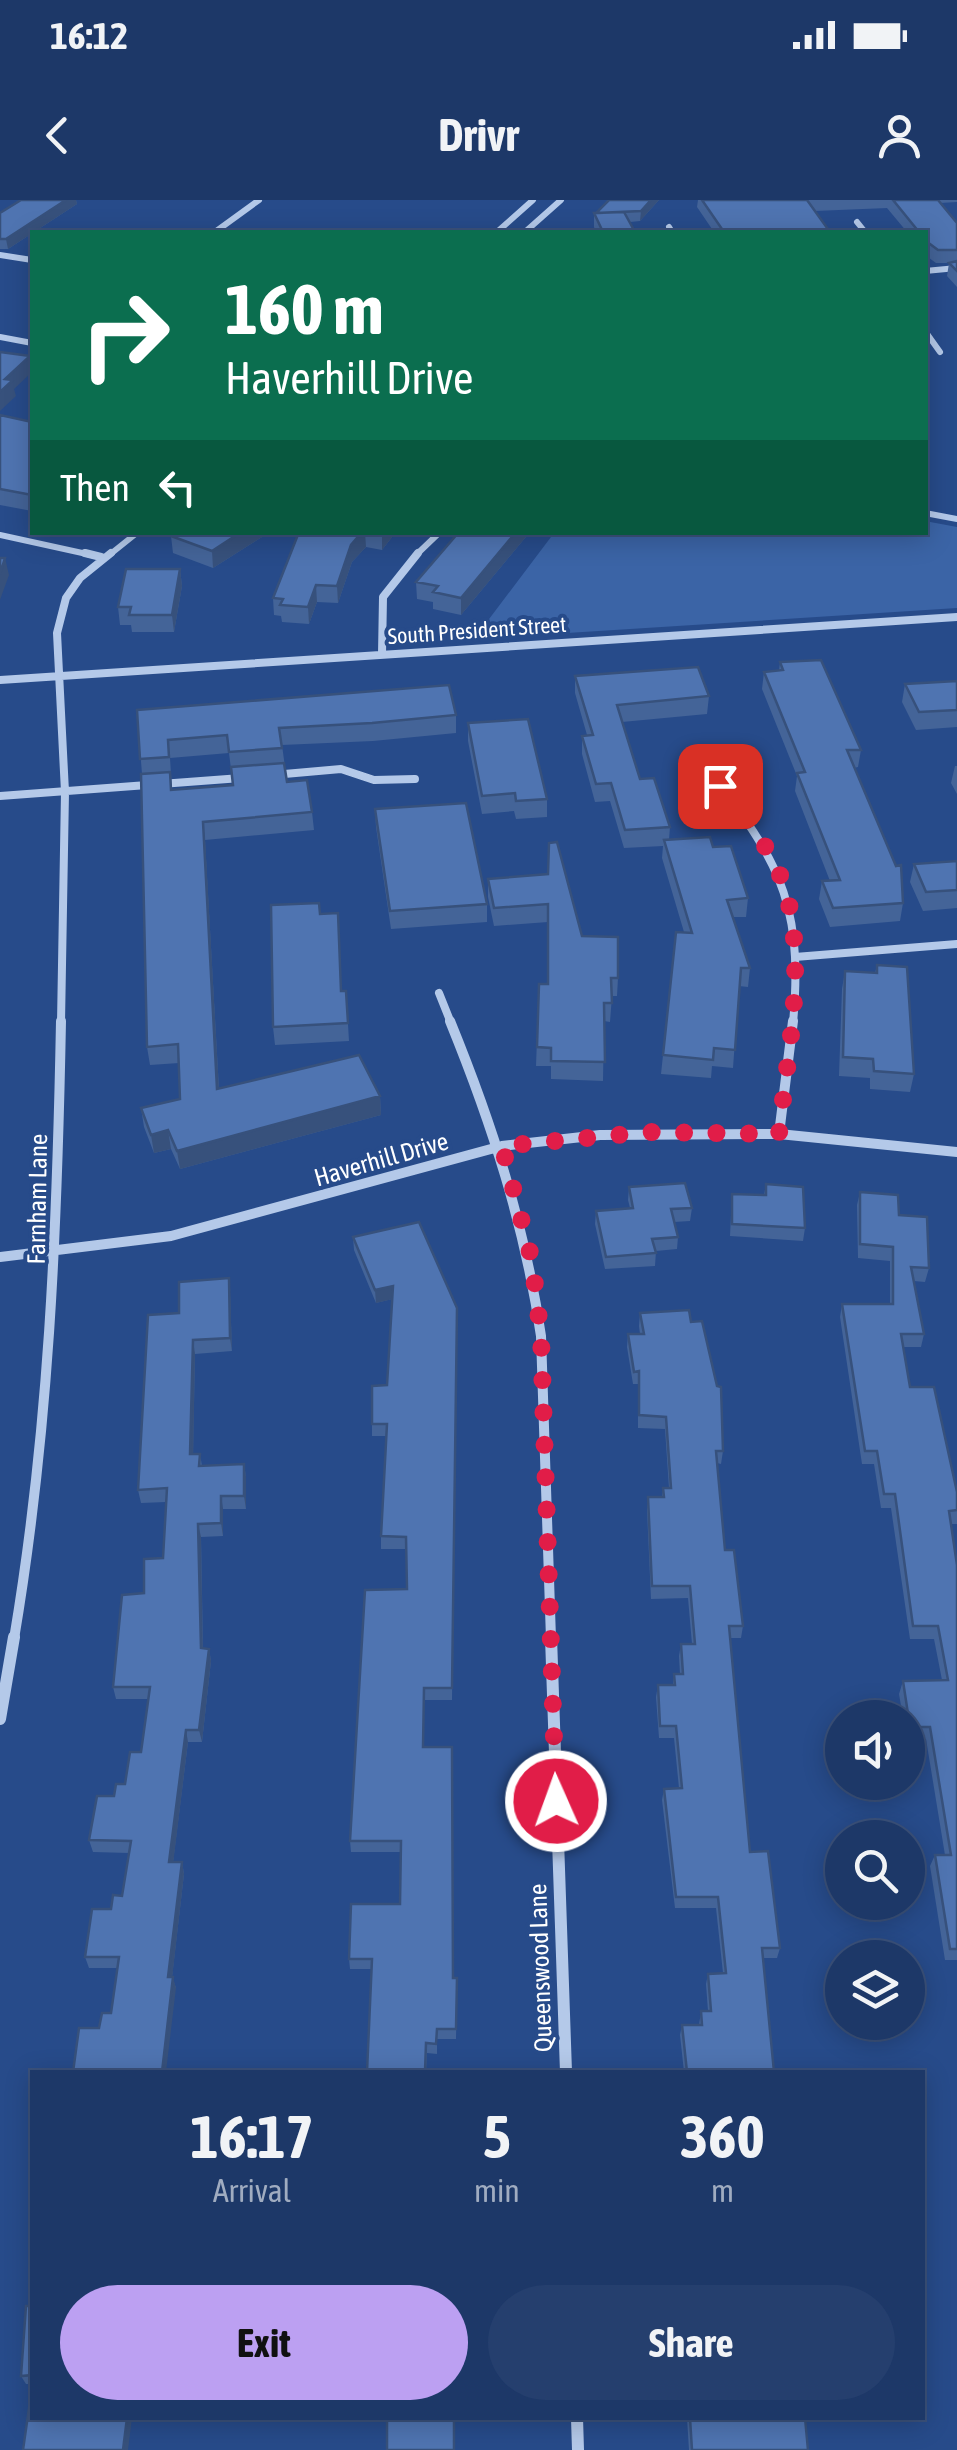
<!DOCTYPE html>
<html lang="en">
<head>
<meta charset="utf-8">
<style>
  body { margin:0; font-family:"Asap Condensed",sans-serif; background:#253f6e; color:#f1f3f6; height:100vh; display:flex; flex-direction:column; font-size:38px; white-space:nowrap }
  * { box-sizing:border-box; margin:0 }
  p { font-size:32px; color:#a0acc0 }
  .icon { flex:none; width:55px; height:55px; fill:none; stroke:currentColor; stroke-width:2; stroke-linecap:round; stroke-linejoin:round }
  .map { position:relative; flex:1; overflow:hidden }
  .details { position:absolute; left:30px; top:1870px; width:895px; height:350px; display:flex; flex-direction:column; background:#1d3868; border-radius:0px; box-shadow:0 5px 25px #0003,0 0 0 2px #3b527c }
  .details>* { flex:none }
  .banner { position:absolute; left:30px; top:30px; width:898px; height:305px; border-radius:0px; box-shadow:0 5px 25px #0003,0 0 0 2px #3b527c; background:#0b6e4f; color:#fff; overflow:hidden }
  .tools { position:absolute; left:825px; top:1500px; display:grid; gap:20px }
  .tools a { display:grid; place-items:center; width:100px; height:100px; border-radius:50%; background:#1d3868; box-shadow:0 5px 25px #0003,0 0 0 2px #3b527c; font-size:50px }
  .pin { position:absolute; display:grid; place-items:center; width:85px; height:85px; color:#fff; margin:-42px; border-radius:20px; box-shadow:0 5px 15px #0006 }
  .me { position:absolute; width:110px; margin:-55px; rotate:358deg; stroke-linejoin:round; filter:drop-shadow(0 0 8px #0008) }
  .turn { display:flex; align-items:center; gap:35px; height:210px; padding:0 30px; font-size:45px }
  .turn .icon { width:130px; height:130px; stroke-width:2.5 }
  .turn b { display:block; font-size:70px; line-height:85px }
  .then { display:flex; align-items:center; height:95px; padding:0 30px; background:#0003; gap:20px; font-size:38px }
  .eta { display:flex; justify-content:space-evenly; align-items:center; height:170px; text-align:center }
  .eta b { font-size:60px; font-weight:700; line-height:70px }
  .button { display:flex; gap:20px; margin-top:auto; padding:20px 30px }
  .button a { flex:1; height:115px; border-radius:60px; background:#bca0f2; color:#111; font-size:40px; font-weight:700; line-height:115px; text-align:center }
  .button a+a { background:#253f6e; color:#f1f3f6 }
  .status { display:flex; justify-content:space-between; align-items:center; height:70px; padding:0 50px; background:#1d3868; direction:ltr }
  .status svg { height:28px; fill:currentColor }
  header { display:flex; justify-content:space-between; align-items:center; height:130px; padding:0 30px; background:#1d3868; font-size:45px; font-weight:700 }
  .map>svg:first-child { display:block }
  .green { fill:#3b64a6 }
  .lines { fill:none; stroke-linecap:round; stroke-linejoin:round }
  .street-far3 { stroke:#b4c9e9; stroke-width:6 }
  .street-far2 { stroke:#b4c9e9; stroke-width:8 }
  .street-far1 { stroke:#b4c9e9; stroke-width:10 }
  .street { stroke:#b4c9e9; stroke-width:12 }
  .wall { fill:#446498; fill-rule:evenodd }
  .shaded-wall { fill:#37517c }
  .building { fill:#4f74b1; stroke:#37517c; stroke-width:2.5 }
  .route { stroke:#e11d48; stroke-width:18; stroke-dasharray:0 32.4 }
  .labels { text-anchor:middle; stroke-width:8; stroke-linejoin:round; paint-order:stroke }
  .far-street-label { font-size:22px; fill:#fff; stroke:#274b8a }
  .street-label { font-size:25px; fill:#fff; stroke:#274b8a }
</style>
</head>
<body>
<div class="status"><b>16:12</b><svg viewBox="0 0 49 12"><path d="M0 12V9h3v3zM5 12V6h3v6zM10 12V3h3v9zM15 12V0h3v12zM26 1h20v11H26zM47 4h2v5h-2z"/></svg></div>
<header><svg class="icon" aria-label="back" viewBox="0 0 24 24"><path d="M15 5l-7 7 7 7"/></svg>Drivr<svg class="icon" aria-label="person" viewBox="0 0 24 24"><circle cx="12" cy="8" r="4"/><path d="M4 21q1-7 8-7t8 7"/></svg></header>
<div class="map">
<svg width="957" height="2250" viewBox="0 0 957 2250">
  <rect width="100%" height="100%" fill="#274b8a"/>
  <path class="green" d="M925 321 957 327V408L474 439 554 333 925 332Z"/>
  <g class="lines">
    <path class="street-far3" d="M857 22 865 32
      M669 27 672 32
      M215 32 259 0
      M497 32 533 0
      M525 32 561 0
      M0 55 32 60
      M925 71 957 68
      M925 131 940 152
      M0 137 32 143
      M925 313 957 319
      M0 335 96 356
      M108 356 138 332
      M415 356 440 332"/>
    <path class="street-far2" d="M85 353 101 357
      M382 454 383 397 418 353
      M0 480 957 417
      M697 555C773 653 805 694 793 823
      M273 575 341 569 374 580 415 579
      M0 596 241 578
      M795 757 957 744
      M439 793 451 823
      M61 823 65 592 57 433 66 398 80 378 111 353"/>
    <path class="street-far1" d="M450 821C492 924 525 1026 541 1136L551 1439
      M779 934 793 821
      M0 1057 171 1036 502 946 600 935 779 934 957 952
      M14 1439C49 1231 57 1032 61 821"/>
    <path class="street" d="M551 1437 566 1872
      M0 1519 14 1437
      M577 2218 578 2250"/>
  </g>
  <path class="wall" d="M21 0H76L77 4 8 49H0V13Z
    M609 0H659L640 21 630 22 635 32H596L594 27V13H596Z
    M698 0H957V2L940 3 957 23V87L947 76 949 63H936L925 55V32H907L887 8 815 11 830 32H714L697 7Z
    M0 215 32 222V311L0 305Z
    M176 332H270L213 368 173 353 171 336Z
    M299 332H396L382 350 366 347 352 362 338 403 317 402 309 424 282 422 281 416 274 415 273 398Z
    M530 332 461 415 433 409V402L417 399 416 382Z
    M180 369 182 386 174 432H132L131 425H120L118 407Z
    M780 462 861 550 858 567 854 568 903 703 900 721 830 727 819 699 822 681H830L795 591 797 576 762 489 764 472 779 471Z
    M575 476 709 496 707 514 622 522 640 579 670 627 669 640 713 647 748 698 746 717H733L750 768 748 787 739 786 733 868 712 866 711 878 661 874 676 732H684L662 658 663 646 624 648 610 601 595 602 582 554V536L587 535 575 493Z
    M957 481V527L916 530 902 502 905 484Z
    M137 510 456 515V533L373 541 282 545 287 582 312 612 314 630 205 640 219 889 380 896 381 915 180 969 171 949 154 953 144 927 141 908 180 899 179 863 150 865 147 847 142 574ZM229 553 233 585 172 590 170 558Z
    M468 523 547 599V617L516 619 514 611 482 614 468 541Z
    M955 566H957V594L951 583Z
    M375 609 487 704V722L391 729 376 627Z
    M957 661V708L923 711 910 682 914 664Z
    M548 674 582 736 618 778 617 796H612L610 822 604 821 603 881 551 879V866H536L539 784H547L548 722 494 726 488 697V679Z
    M320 714 342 791H346L349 841 275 845 273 827Z
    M877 765 914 874 910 892 870 889V878L839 876 842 789 845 771 875 773Z
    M766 984 805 1028 803 1041 730 1036 732 994 764 995Z
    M629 987 692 1008 690 1021 674 1022 678 1037 677 1049 656 1051 655 1066 605 1069 595 1024 596 1011 630 1008 628 1000Z
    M860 992 899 1015 929 1068 925 1082 914 1081 924 1134 921 1147H903L910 1187 957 1292V1324H951L957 1365V1760H945L930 1666 935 1655H945L926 1539H908V1518H903L899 1494 903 1481 942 1480 934 1439H910L891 1308H881L874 1264H862L840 1117 842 1104H890V1061L858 1058 857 1005Z
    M353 1037 457 1108 452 1500H424V1547L454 1778H457L456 1839H437V1854L427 1853 426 1872H367L372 1769H350L349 1759 400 1704 401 1652H351L350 1641 407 1389 406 1349H381V1336L387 1236H372V1224L387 1185 392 1099 376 1103 354 1050Z
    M230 1092 232 1151 195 1154 193 1254H200L202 1266 244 1264 246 1277V1309H223V1336L201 1337 203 1448 209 1449 211 1461 202 1542H188L173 1662H182L184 1674 172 1777 176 1788 99 1828 111 1813 117 1768H89L85 1757 111 1709 122 1696 129 1653 93 1652 89 1640 114 1596 125 1584 141 1552 148 1499H116L113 1487 144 1393 163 1358 166 1302 141 1303 138 1290 179 1113Z
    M640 1113 691 1122 723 1251 721 1264 717 1263 725 1350 743 1426 741 1438H730L750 1652 780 1748 777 1758H763L774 1872H684L680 1835 682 1825H699L701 1811H708L706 1784 708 1774 723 1773 716 1708H675L662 1600 664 1589 679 1588 674 1538H659L656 1497 658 1485H673L674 1474H680L679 1456 681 1444H692L688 1398 651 1399 647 1310 648 1297H662L663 1288H669L665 1229 638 1228V1184H633L627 1147 628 1134H640L639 1126Z
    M32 2106V2184H26L21 2176Z
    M687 2218H805L808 2250H689Z"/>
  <path class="shaded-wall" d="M66 0H76L77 4 8 49 6 39Z
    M651 0H659L640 21 641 11Z
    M30 156 32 172 14 189 16 196 0 211V192L5 179Z
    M241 332H270L213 368 212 351Z
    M362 332H365L366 347 352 362 338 403 337 386 351 345Z
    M396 332 382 350V333Z
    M516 332H530L461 415V398Z
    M5 358 9 375 0 400V374Z
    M180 369 182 386 174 432 172 415Z
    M316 385 317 402 309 424 308 407Z
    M203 622 205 640 220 908 217 889Z
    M380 896 381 915 180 969 177 951Z
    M168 930 171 949 154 953 151 935Z
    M229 1078 230 1092 232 1151 230 1138Z
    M393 1086V1099L376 1103 375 1090Z
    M193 1140 195 1154 193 1267 190 1254Z
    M244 1264 246 1277V1309L244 1296Z
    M221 1296 223 1309V1336L221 1323Z
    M198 1324 201 1337 203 1461 201 1448Z
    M209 1449 211 1461 202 1542 199 1530Z
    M186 1530 188 1542 172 1673 169 1662Z
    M182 1662 184 1674 171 1788 168 1777Z
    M173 1777 176 1788 166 1872H162Z
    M127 2218H132L128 2250H123Z"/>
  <path class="building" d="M21 0H66L6 39H0V13Z
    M609 0H651L641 11 596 13Z
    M702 0H807L830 32H724Z
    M893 0H938L957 23V50H938L926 41 925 32H919Z
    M624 12 635 32H603L594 13Z
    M957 61V71L949 63Z
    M0 152 30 156 5 179 13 180 0 192Z
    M0 215 32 222V295L0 289Z
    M176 332H241L212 351 171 336Z
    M299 332H362L351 345 337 386 316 385 308 407 280 405 283 399 273 398Z
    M459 332H516L461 398 433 392 438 386 416 382Z
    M0 358H5L0 374Z
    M126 369H180L172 415H129L131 407H118Z
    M821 460 861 550H847L896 666 901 665 903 703 833 708 822 681 840 680 797 573 805 572 764 472 783 470 780 462Z
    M698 467 709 496 617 505 640 579 654 578 670 627 625 630 611 583 596 584 582 536 593 535 575 476Z
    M957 481V510L919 512 905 484Z
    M449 485 456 515 372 523 279 528 282 548 229 552 227 535 168 540 169 557 140 559 137 510Z
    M528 519 547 599 516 601 515 593 482 596 468 523Z
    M284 563 287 582 307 580 312 612 203 622 217 889 359 855 380 896 177 951 168 930 151 935 141 908 180 899 178 844 147 847 141 574 170 572 171 590 233 585 231 567Z
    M466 603 487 704 390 711 375 609Z
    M710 637 713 647 731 646 748 698 727 700 750 768H741L735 850 714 848 713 860 663 855 676 732 692 733 664 640Z
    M557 642 582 736 618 737V778H611L612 803H604L605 862 551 861V848L537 847 539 784H548V704L494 708 488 679 548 674 549 643Z
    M957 661V690L926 692 914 664Z
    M319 703 320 714 338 713 341 791H346L348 823 273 827 271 705Z
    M877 765 907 767 914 874 874 871 873 859 843 857 845 771 877 773Z
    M685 983 692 1008 671 1009 678 1037 652 1039 656 1053 606 1057 596 1011 633 1008 629 987Z
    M766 984 803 987 805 1028 732 1024V994L766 995Z
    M860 992 898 995 899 1015 927 1017 929 1068 911 1067 924 1134H901L910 1187H934L957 1292V1310L949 1311 957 1365V1749H950L935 1655H951L930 1527H910L903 1481 948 1480 938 1426H913L895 1294H884L877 1251H865L842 1104H893V1047L860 1044Z
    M419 1022 457 1108 452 1488H424L423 1547H452L453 1778H457L456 1829H437L436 1844 426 1843 425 1872H367L372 1759H349L351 1704H400L401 1641H350L365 1390 407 1389 406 1337 381 1336 387 1224H372V1186L387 1185 393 1086 375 1090 353 1037Z
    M229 1078 230 1138 193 1140 190 1254H200L199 1266 244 1264V1296H221V1323L198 1324 201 1448 209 1449 199 1530H186L169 1662H182L168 1777H173L162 1872H73L79 1828H99L102 1813H111L119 1757H85L92 1709H111L113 1695 122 1696 131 1641 89 1640 97 1596H114L116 1584H125L130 1552H141L150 1487H113L122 1395 144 1393V1359L163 1358 167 1288 138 1290 148 1115 179 1113V1082Z
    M689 1110 691 1122 702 1121 717 1186 721 1187 723 1251H716L725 1350H734L743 1426H729L750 1652 768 1651 780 1748H762L774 1872H687L682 1825H702L701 1811H711L708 1774 726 1773 718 1697H676L664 1589 682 1588 676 1526H660L658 1485H675L674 1474H683L681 1444H695L690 1386H652L648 1297H664L663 1288H671L666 1217 639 1215V1171L634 1172 628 1134H644L640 1113Z
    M26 2106H32V2175L21 2176Z
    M32 2187V2218H127L123 2250H23Z
    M387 2218H454V2250H387Z
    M690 2218H805L808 2250H692Z"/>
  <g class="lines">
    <path class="route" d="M556 1601 541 1136 532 1060 502 946 649 932 779 934C787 853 812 744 777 668 763 638 740 612 720 586"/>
  </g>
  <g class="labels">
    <g class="far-street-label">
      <text transform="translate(477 430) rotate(-4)" y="8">South President Street</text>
    </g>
    <g class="street-label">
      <text transform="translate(381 959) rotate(-16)" y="9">Haverhill Drive</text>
      <text transform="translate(37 999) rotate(-89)" y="9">Farnham Lane</text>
      <text transform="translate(540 1768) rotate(-92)" y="9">Queenswood Lane</text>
    </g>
  </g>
</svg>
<div class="tools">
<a><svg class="icon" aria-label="sound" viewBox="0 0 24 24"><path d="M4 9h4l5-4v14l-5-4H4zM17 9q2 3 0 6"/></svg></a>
<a><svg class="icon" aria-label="search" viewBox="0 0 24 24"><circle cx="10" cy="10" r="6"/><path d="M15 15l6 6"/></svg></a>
<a><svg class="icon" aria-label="layers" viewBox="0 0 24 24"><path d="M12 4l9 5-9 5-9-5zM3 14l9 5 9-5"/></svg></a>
</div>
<div class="pin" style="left:720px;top:586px;background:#d93025"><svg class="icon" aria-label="arrive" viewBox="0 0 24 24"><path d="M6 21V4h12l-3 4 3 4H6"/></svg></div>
<svg class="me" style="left:556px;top:1601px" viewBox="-20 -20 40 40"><circle r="17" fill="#e11d48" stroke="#fff" stroke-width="3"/><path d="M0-11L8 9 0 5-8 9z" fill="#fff"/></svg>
<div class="banner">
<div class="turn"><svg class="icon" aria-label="right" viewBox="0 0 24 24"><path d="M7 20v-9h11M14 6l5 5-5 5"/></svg><div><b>160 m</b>Haverhill Drive</div></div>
<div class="then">Then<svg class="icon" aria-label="left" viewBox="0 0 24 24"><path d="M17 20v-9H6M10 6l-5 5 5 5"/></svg></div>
</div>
<section class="details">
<div class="eta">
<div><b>16:17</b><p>Arrival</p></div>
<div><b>5</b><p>min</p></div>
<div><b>360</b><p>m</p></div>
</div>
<div class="button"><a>Exit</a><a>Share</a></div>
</section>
</div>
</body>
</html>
